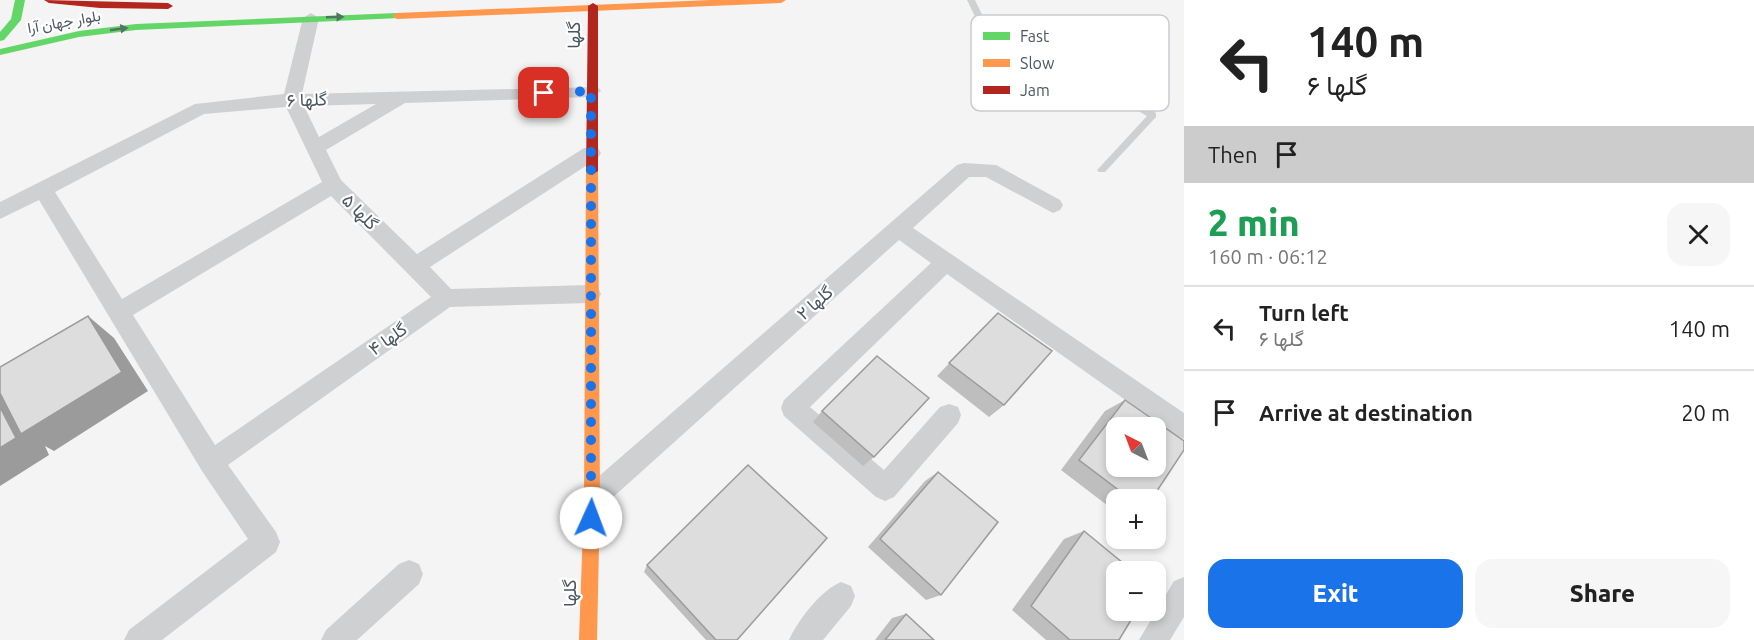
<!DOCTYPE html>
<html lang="en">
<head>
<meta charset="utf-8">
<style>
  body { margin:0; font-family:Ubuntu,Vazirmatn,sans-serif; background:#f6f6f6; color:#222; height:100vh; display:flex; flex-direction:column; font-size:22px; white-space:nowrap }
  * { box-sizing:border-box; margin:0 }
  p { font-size:20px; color:#767676 }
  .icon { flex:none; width:33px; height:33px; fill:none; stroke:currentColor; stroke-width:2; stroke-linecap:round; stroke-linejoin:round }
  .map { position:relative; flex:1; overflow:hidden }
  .details { display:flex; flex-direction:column; background:#fff; width:570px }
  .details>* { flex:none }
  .top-card { background:#fff; color:#222; overflow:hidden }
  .needle { width:39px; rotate:318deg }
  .fabs { position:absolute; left:1106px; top:417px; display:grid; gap:12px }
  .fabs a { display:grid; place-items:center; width:60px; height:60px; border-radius:12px; background:#fff; box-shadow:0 3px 9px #0003; font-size:30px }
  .pin { position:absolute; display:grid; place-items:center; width:51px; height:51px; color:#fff; margin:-26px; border-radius:12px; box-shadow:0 3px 9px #0006 }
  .me { position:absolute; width:66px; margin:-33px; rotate:2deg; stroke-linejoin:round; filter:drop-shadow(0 0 4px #0008) }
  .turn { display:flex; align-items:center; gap:21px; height:126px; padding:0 24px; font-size:27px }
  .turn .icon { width:78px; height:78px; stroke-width:2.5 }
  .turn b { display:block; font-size:42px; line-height:51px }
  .then { display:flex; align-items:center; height:57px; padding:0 24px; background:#0003; gap:12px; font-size:22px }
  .round { display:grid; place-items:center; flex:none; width:63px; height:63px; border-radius:18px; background:#f6f6f6 }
  .overview { display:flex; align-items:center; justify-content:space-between; height:102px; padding:0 24px }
  h1 { font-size:36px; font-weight:800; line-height:45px; color:#1e9e55 }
  .button { display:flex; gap:12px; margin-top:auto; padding:12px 24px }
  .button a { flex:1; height:69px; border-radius:18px; background:#1a73e8; color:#fff; font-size:24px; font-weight:800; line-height:69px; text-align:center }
  .button a+a { background:#f6f6f6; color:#222 }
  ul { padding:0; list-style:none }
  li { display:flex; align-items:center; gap:18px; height:84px; padding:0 24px; border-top:2px solid #e0e0e0 }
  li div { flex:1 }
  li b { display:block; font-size:22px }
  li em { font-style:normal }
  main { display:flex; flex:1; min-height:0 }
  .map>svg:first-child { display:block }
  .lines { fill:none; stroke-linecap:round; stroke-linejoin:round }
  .lane { fill:#ced0d2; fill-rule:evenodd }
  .street { fill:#ced0d2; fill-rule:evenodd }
  .fast { fill:#63d668; fill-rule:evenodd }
  .slow { fill:#ff974d; fill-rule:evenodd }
  .jam { fill:#b3261e; fill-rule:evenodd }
  .wall { fill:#bebebf }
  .shaded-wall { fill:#9b9b9b }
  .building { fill:#ddddde; stroke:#9b9b9b; stroke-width:1.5; fill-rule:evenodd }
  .oneway { fill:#507663 }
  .route { stroke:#1a73e8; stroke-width:10; stroke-dasharray:0 18 }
  .labels { text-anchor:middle; stroke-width:4.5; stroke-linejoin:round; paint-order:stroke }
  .far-street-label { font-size:15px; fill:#4a5661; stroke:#fff }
  .street-label { font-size:18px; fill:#4a5661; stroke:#fff }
  .key { fill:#fff; stroke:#c9ccd0; stroke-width:1.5 }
  .key-label { font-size:16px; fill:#4a5661 }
</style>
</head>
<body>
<main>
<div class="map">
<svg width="1184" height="640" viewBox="0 0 1184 640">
  <rect width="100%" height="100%" fill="#f4f4f4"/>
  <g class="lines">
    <path class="lane" d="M967 0H975L1013 78C1029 75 1046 72 1063 72 1098 74 1127 97 1156 113V117L1105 172H1099L1097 170 1099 168 1147 116C1119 100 1092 78 1058 78 1041 78 1023 85 1007 83Z"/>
    <path class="street" d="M311 13 319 18 302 94 598 87 601 91 592 97 405 103 326 150 341 180 417 254 584 148H598L601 153 598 158 430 267 451 289 590 285 598 287 601 294 598 301 590 303 450 307 228 465 276 532 280 542 276 552 162 640H124L129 630 248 539 202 471 39 200 0 219V202L195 104 284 94 303 18ZM376 104 319 137 304 106ZM286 107 322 182 122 299 55 192 204 114ZM331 196 431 297 215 445 133 315Z
      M964 163 996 165 1060 200 1063 205 1060 210 1053 213 986 177H969L913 228 1184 413V439L1175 435 947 274 810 407 884 470 940 407 949 404 958 407 961 415 958 423 894 497 885 501 876 497 784 416 781 408 784 400 931 263 899 240 601 508 592 512 583 508 579 499 583 490 957 165Z
      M409 560 419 564 423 574 419 584 357 640H321L326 630 399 564Z
      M1184 577V617L1170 640H1139L1174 581Z
      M841 582 851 586 855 596 851 606 823 640H789C798 620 821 590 841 582Z"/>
    <path class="fast" d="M15 0H25L21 20 4 40 0 41V32L11 19Z
      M397 13 400 14V18L136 30 79 37 0 55V49L79 31 136 24Z"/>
    <path class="slow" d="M711 0H786L781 3 397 19 392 16 397 13Z
      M592 167 598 171 600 499 597 640H579L584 499 586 171Z"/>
    <path class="jam" d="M44 0 168 3 173 6 168 9 100 8 49 3Z
      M593 3 598 6V171L592 175 586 171 588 6Z"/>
  </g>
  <path class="wall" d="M985 326 1004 405 989 417 937 376Z
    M1125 400 1151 500H1116V512L1061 470 1105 411Z
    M822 411 874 457 863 466 813 422Z
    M938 472 941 595 926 600 868 547 925 481Z
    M1084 531 1119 640H1046L1012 610 1064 539Z
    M647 565 737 640H706L644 572Z
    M906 614 934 640H875L892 618Z"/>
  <path class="shaded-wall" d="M88 316 114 338 148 391 54 451 45 446 49 455 0 486V385Z"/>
  <path class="building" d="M998 313 1052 351 1004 405 949 363Z
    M88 316 122 372 21 434 0 393V367Z
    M877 356 929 398 874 457 822 411Z
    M1125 400 1184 441V450L1151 500H1132L1079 460ZM1116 428H1155V466H1116Z
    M0 407 16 438 0 448Z
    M748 465 827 538 737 640H716L647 565Z
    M938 472 998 522 941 595 880 539Z
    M1084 531 1134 572H1116V610H1137L1119 640H1070L1031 606Z
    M906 614 934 640H885Z"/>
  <defs><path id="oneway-solid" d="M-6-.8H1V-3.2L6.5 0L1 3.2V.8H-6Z" transform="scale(1.5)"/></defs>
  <g class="oneway">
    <use href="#oneway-solid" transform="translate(335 17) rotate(-2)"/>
    <use href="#oneway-solid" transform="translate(119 29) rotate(-8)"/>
  </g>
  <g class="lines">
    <path class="route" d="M544 93 591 91V518"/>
  </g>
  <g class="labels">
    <g class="far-street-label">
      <text transform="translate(64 22) rotate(-10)" y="5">بلوار جهان آرا</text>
    </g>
    <g class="street-label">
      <text transform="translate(574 35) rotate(-89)" y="6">گلها</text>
      <text transform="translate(307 100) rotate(-2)" y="6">گلها ۶</text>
      <text transform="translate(360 212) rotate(45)" y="6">گلها ۵</text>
      <text transform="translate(815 303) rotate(-41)" y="6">گلها ۲</text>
      <text transform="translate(388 339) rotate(-35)" y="6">گلها ۴</text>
      <text transform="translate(570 593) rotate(-90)" y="6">گلها</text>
    </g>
  </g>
  <rect x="971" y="15" width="198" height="96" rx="9" class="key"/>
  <rect x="983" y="32" width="27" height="8" fill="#63d668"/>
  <rect x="983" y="59" width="27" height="8" fill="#ff974d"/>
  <rect x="983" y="86" width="27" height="8" fill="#b3261e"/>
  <g class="key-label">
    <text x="1020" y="42">Fast</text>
    <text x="1020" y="69">Slow</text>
    <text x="1020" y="96">Jam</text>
  </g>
</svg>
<div class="fabs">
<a><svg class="needle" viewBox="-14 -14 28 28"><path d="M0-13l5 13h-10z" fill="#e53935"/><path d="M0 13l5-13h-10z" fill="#767676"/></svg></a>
<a>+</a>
<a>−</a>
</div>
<div class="pin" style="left:544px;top:93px;background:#d93025"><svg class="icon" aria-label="arrive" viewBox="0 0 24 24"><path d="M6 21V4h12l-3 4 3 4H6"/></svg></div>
<svg class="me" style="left:591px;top:518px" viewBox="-20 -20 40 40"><circle r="19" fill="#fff"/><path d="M0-13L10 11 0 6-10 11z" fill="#1a73e8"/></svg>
</div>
<section class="details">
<div class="top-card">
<div class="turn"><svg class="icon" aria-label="left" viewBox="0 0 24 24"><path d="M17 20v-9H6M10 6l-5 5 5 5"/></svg><div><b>140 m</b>گلها ۶</div></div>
<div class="then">Then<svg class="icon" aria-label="arrive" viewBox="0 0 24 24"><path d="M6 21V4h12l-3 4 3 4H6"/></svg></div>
</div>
<div class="overview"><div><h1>2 min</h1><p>160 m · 06:12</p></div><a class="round"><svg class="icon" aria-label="close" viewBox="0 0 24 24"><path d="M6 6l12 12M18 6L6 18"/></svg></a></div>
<ul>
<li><svg class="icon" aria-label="left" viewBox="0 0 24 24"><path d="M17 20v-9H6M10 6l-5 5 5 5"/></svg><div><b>Turn left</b><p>گلها ۶</p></div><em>140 m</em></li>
<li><svg class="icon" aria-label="arrive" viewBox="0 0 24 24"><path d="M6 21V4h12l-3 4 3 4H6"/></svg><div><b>Arrive at destination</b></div><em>20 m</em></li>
</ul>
<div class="button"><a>Exit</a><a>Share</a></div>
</section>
</main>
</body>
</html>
